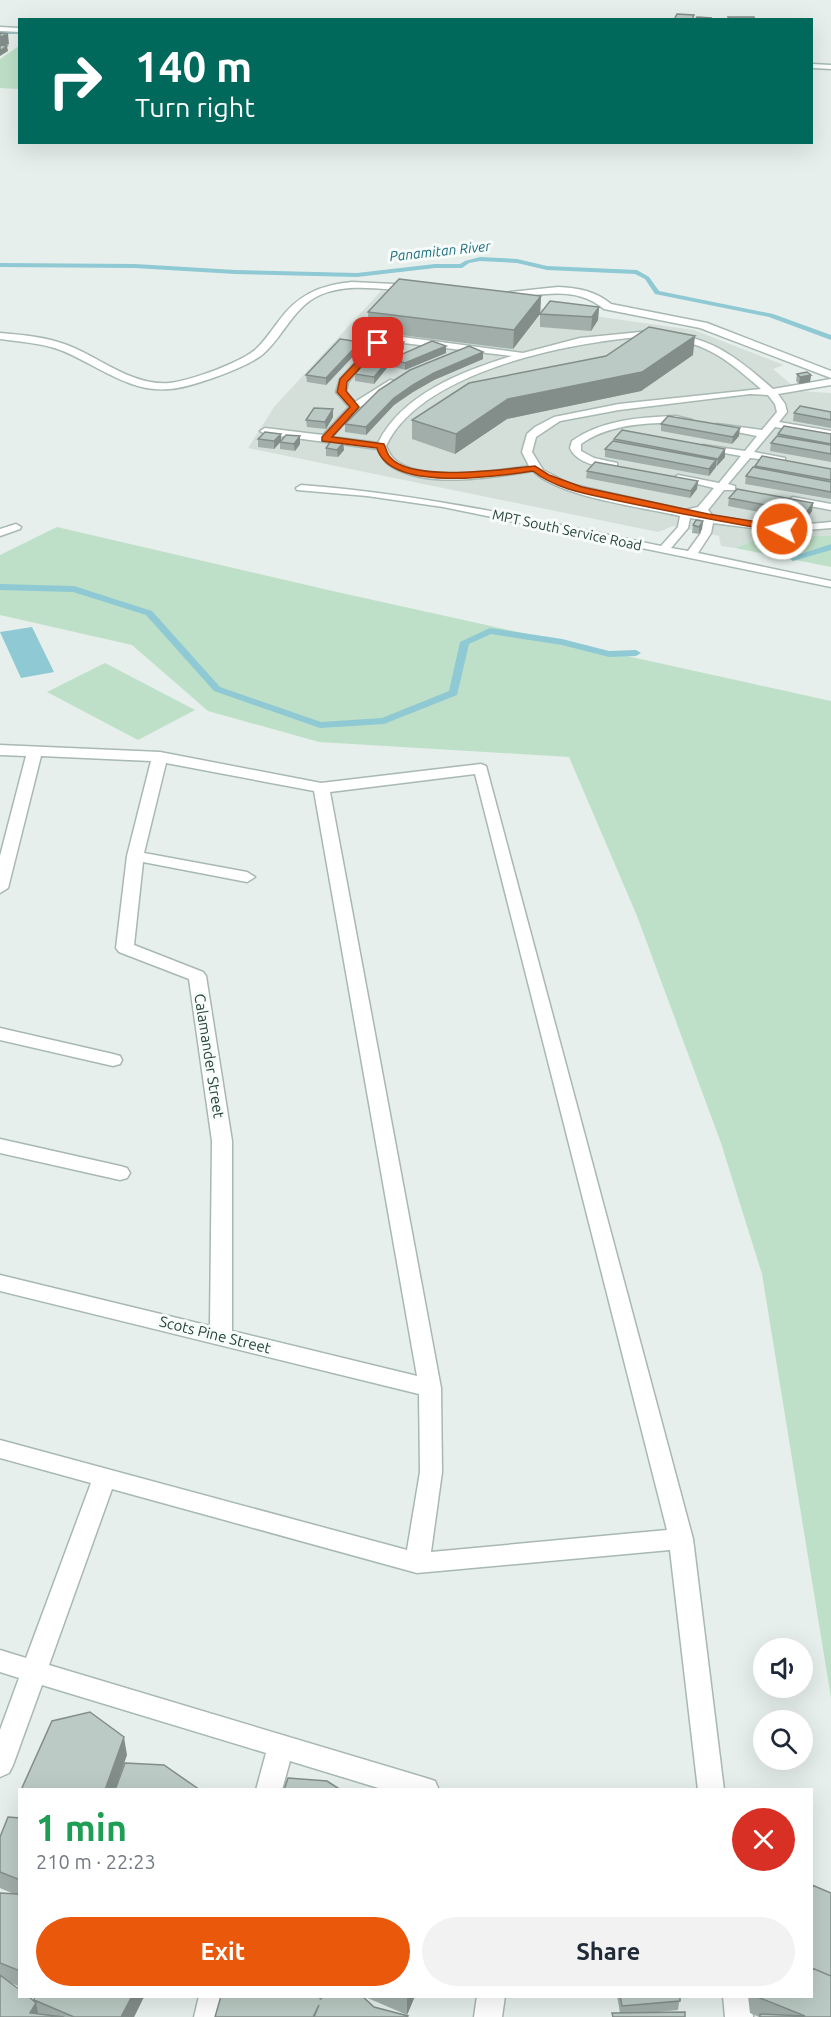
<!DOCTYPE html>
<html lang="en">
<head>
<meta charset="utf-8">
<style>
  body { margin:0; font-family:Ubuntu,sans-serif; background:#f2f2f3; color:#1f2937; height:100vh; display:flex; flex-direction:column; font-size:22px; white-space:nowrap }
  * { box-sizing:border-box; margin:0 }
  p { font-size:20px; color:#747a83 }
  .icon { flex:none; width:33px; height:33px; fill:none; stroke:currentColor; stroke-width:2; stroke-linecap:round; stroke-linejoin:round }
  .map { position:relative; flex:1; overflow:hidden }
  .details { position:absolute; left:18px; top:1788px; width:795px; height:210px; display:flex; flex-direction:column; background:#fff; border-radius:0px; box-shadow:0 6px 24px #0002 }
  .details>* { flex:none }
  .hud { position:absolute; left:18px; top:18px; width:795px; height:126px; border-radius:0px; box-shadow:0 6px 24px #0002; background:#00695c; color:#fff; overflow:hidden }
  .controls { position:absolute; left:753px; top:1638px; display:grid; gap:12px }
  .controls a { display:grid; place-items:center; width:60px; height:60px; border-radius:50%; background:#fff; box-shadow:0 6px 24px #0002; font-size:30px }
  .pin { position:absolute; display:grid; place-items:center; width:51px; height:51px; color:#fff; margin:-26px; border-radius:12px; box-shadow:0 3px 9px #0006 }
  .me { position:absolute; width:66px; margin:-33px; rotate:276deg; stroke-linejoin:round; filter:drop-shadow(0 0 4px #0008) }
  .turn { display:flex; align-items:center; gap:21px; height:126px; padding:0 18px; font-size:27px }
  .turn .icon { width:78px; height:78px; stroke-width:2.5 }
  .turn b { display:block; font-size:42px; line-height:51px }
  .round { display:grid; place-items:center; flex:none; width:63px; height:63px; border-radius:32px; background:#f2f2f3 }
  .overview { display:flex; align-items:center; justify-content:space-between; height:102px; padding:0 18px }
  h1 { font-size:36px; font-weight:700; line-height:45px; color:#1e9e55 }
  .button { display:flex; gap:12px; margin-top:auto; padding:12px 18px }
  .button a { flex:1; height:69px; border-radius:36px; background:#ea580c; color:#fff; font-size:24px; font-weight:700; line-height:69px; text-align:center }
  .button a+a { background:#f2f2f3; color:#1f2937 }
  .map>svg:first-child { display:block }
  .built { fill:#d4dfda }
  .green { fill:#bfe0c8 }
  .water { fill:#8ec9d4 }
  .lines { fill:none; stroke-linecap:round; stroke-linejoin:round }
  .stream { fill:#8ec9d4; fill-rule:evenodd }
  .lane-casing { stroke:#a8b8b2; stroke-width:3 }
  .street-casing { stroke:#a8b8b2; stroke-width:3 }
  .secondary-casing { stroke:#a4bbb3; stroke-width:3 }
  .lane { fill:#fff; fill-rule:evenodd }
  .street { fill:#fff; fill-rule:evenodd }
  .secondary { fill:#fff; fill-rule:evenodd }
  .wall { fill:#a1aea9 }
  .shaded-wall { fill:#838d89 }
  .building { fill:#bbcac4; stroke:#838d89; stroke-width:1.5 }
  .route { fill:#ea580c; stroke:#983908; stroke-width:1.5 }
  .labels { text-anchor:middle; stroke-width:6; stroke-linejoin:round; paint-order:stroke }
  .far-water-label { font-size:14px; font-style:italic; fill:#1c6f80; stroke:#f7fbf9 }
  .far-street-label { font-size:14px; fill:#24423a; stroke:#f7fbf9 }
  .street-label { font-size:15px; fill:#24423a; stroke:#f7fbf9 }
</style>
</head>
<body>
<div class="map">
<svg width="831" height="2017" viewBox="0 0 831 2017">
  <rect width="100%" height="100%" fill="#e6efeb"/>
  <path class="built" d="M381 291 451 296 694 330 784 365 773 369 799 391 831 393V536L768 535 735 548 721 546 719 536 706 533 673 526 658 532 248 448 274 407Z"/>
  <path class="green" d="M19 46V89L0 88V59Z
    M57 527 337 592 831 701V1698L762 1274 721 1143 637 916 569 757 319 742 208 711 132 645 0 615V555Z
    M768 535 831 536V567L735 548Z
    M105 663 195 710 138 740 47 692Z"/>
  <path class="water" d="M32 627 54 672 21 678 0 632Z"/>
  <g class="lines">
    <path class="stream" d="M0 30 20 31V34H0Z
      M480 257 517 259 547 266 637 270 649 277 659 291 773 314 831 335V340L769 317 655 294 645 279 635 274 547 270 517 263 480 261 469 263 462 268H435L357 277 235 274 135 268 0 267V263L135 264 235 270 357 273 435 264H460L465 261Z
      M831 544V550L793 561 789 558Z
      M0 584 74 586 152 611 220 687 321 722 382 718 449 691 460 642 490 628 562 639 609 651 636 650 641 653 636 656 609 657 562 645 491 634 469 644 457 695 384 724 320 728 214 691 146 615 73 592 0 590Z"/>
    <g class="lane-casing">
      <path id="lane" d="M651 331C707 335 731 352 773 389L831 379V385L778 394 785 404 787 412 779 422 831 431V437L775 427 754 452 785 458V462L750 458 728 484 735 486V490H724L708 510 713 516C753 524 791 527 831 522V528L783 532 713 523 711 533 698 553 831 581V587L443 507 367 496 297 490 296 488 301 485C423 494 541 521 661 546L678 527 680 516C643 507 558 497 533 471 492 477 423 490 388 464 383 460 381 454 378 449L265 434 260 431 265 428 323 435 349 407 336 392 340 379 375 341 395 336 523 353 580 338ZM651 336C704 341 722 355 761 389L619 404 554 417 535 427 527 434 522 452 529 466C496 471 419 484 393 458 390 455 388 450 386 446 421 370 575 341 651 336ZM395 342 512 356C463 371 402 394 378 443L332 437 357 409 398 382 390 380 355 402 346 392 348 382 381 345ZM750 394 768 395 775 404 777 412 762 430 717 424V428L757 436 745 451 703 445V449L741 456 719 483 678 475 673 478 714 488 698 507 685 510 570 484 543 470 532 452 536 437 560 421 619 410ZM690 518 702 520 701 533 688 551 671 548 688 528Z
        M676 416 692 420C684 425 669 422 659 423 632 424 603 428 581 444V451L594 458 617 463V467C602 469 576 463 570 448L572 441C601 420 641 417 676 416Z
        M793 497 831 504V510L789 502 788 500Z
        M16 524 21 527 20 529 0 536V529Z"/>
    </g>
    <g class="street-casing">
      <path id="street" d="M352 282 415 285 420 288 415 291C384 290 349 282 320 295 293 307 284 336 263 354 248 367 190 388 169 389 130 393 97 365 63 351 43 343 21 342 0 339V333C23 335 46 337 67 345 101 358 132 386 169 383 190 381 239 363 255 350 264 342 271 331 278 322 297 295 320 285 352 282Z
        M558 287C579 288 595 291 611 304L707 323 831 371V378L700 328 604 309C574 284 538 296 502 299L497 296 502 293Z
        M0 745 160 752 321 783 481 764 486 766 693 1539 724 1790H698L670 1550 417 1573 112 1489 49 1665 426 1778 435 1781 439 1790H385L290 1761 282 1790H256L266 1753 42 1685 13 1765 9 1773 0 1777V1730L19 1678 0 1672V1650L26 1658 91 1483 0 1458V1440L407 1550 420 1472 419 1394 0 1291V1275L210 1326 212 1141 189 979 119 952 116 948 127 856 151 761 41 756 8 888 0 893V856L26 756 0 755ZM166 763 314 791 417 1376 232 1331V1141L206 976 203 972 134 945 143 862 247 882 255 877 247 872 144 853ZM475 774 667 1530 431 1552 442 1472 441 1388 330 792Z
        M0 1028 113 1054 120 1056 122 1060 120 1064 113 1066 0 1040Z
        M0 1139 120 1166 127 1168 130 1173 127 1178 120 1180 0 1153Z
        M199 1996H227L222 2017H194Z
        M477 1996H505L502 2017H474Z
        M723 1996H751L753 2017H725Z"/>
    </g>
    <g class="secondary-casing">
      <path id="secondary" d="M0 27 20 28V32L0 31Z
        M812 64 831 65V69L812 68Z"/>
    </g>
    <use href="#lane" class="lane"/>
    <use href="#street" class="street"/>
    <use href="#secondary" class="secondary"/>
  </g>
  <path class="wall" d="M541 296 540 314 513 349 369 331 368 312Z
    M599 307 598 320 591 331 540 327V314Z
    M404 342V349L398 356 446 353 405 370 391 366V363L374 384 355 381V374Z
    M360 349 326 385 307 382 306 375Z
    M483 352V359L434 380 413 392 394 405 366 435 345 432V424Z
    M693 355 641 391 507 419 455 454 412 439V420Z
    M797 374 811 375 810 382 799 384 796 381Z
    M333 409V417L326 429 307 427 306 420Z
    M831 412V428L793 421 794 413Z
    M661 424 739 436 732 444 661 431Z
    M778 434H831V462L770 451 771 443 778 436Z
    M300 436V444L295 451 280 449V443L274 449 258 447V439L281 440Z
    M614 439 725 457 717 466H716L709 476 605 457V449L614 441Z
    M343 443 344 450 338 457 326 456V448Z
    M755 466 831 469V499L745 484 746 476 755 467Z
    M587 471 698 481 697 489 690 498 586 478Z
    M729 498 813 503 812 511 805 521 728 506Z
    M703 521 702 529 699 534 692 533 693 525Z
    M20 1818V1987L9 1982 34 2002 35 1996H144L134 2017H0V1893L14 1894 0 1888V1837Z
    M363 1996H415L407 2015Z
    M617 1996H680L678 2010 649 2013 685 2017H612V2013H620Z
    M748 1996H812L831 2017H759L750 2013Z"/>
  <path class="shaded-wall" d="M8 34 9 44 0 48V37Z
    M7 46 8 51 0 56V51Z
    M541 296 540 314 513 349 514 330Z
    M599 307 598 320 591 331 592 317Z
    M695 336 693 355 641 391 507 419 455 454 456 434 508 399Z
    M360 342V349L326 385V378Z
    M404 342V349L394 360 391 359V363L374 384V377Z
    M446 346V353L405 370V363Z
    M483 352V359L434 380 413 392 394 405 366 435V427L394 398 413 385 434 373Z
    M811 375 810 382 799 384 800 377Z
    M333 409V417L326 429 325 422Z
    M740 428 739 436 732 444 733 437Z
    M281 434V441L274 449V441Z
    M300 436V444L295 451 294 444Z
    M343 443 344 450 338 457 337 450Z
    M725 449V457L717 466 718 459Z
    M716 460V467L709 476V469Z
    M698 481 697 489 690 498 691 491Z
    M813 503 812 511 805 521 806 513Z
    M703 521 702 529 699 534V527Z
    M124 1737 127 1755 115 1790H105Z
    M132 1996H144V1997L134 2017H121Z
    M408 1996H415L407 2015V1998Z
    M36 2003 39 2017 30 2013Z"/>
  <path class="building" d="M677 14 694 15 692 20H674Z
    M697 17 711 18 710 20H695Z
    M728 17H754V20H729Z
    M0 33 8 34 0 37Z
    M0 45 7 46 0 51Z
    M399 279 541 296 514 330 368 312Z
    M550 301 599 307 592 317 540 314Z
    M649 327 695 336 642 372 508 399 456 434 412 420 469 383 606 356Z
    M340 339 360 342 326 378 306 375Z
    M386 340 404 342 374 377 355 374Z
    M432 341 446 346 405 363 391 359Z
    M469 346 483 352 434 373 413 385 394 398 366 427 345 424 379 390 410 370Z
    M807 372 811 375 800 377 797 374Z
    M800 406 831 412V420L794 413Z
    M314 408 333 409 325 422 306 420Z
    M668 416 740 428 733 437 661 424Z
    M784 426 831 434V444L778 434Z
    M622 430 725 449 718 459 614 439Z
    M265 432 281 434 274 441 258 439Z
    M286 435 300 436 294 444 280 442Z
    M777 436 831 445V454L771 443Z
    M331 441 343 443 337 450 326 448Z
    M613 441 716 460 709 469 605 449Z
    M762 456 831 469V480L755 466Z
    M595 462 698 481 691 491 587 471Z
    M753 467 831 482V492L746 476Z
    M737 489 813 503 806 513 729 498Z
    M696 520 703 521 699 527 693 525Z
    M90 1712 124 1737 105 1790H21L52 1721Z
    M125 1763 164 1765 200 1790H115Z
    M288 1778 327 1781 341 1790H284Z
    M8 1817 20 1818V1880L0 1872V1837Z
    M812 1885 831 1893V1976L812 1968Z
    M0 1893 17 1894 20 1896V1971L0 1963Z
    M812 1968 831 1976V2017H760V2014L805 2016 755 1996H812Z
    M0 1975 20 1990V1996H28L36 2003 30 2013 64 2017H0Z
    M35 1996H132L121 2017H74L34 2000Z
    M221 1996H317L321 1999 322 1996H362L374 2007 408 2016 407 2017H314L319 2005 313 2017H215Z
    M620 1996H680V2001L622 2006Z
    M685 2012V2017H613L612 2013Z"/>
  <path class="route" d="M376 341 383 343 347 382 346 391 359 407 332 437 384 444C386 448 387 454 390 457 410 483 505 469 535 466L549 475 582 487 708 514 782 526 787 529 782 532C729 523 677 513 624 502 594 495 558 491 533 471 499 476 390 493 377 448L322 441V437L350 407 337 392 340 379Z"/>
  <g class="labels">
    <g class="far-water-label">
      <text transform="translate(440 251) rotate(-6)" y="5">Panamitan River</text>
    </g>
    <g class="far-street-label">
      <text transform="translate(567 530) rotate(12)" y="5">MPT South Service Road</text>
    </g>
    <g class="street-label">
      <text transform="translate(209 1056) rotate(81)" y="5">Calamander Street</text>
      <text transform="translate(215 1335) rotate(14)" y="5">Scots Pine Street</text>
    </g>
  </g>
</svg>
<div class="controls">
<a><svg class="icon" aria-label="sound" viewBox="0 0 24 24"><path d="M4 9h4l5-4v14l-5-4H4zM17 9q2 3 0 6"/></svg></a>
<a><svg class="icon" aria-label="search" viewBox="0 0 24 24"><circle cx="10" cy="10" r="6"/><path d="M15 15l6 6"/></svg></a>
</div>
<div class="pin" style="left:378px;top:343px;background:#d93025"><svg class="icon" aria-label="arrive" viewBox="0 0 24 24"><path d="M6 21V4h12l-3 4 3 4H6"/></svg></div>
<svg class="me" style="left:782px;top:529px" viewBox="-20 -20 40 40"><circle r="17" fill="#ea580c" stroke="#fff" stroke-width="3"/><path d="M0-11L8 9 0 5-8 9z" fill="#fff"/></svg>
<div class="hud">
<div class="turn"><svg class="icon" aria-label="right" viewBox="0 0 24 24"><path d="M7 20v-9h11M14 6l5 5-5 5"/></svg><div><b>140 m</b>Turn right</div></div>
</div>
<section class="details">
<div class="overview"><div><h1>1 min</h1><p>210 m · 22:23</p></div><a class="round" style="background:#d93025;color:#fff"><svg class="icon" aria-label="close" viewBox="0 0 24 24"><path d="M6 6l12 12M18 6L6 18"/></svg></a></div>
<div class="button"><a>Exit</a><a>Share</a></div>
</section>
</div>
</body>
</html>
